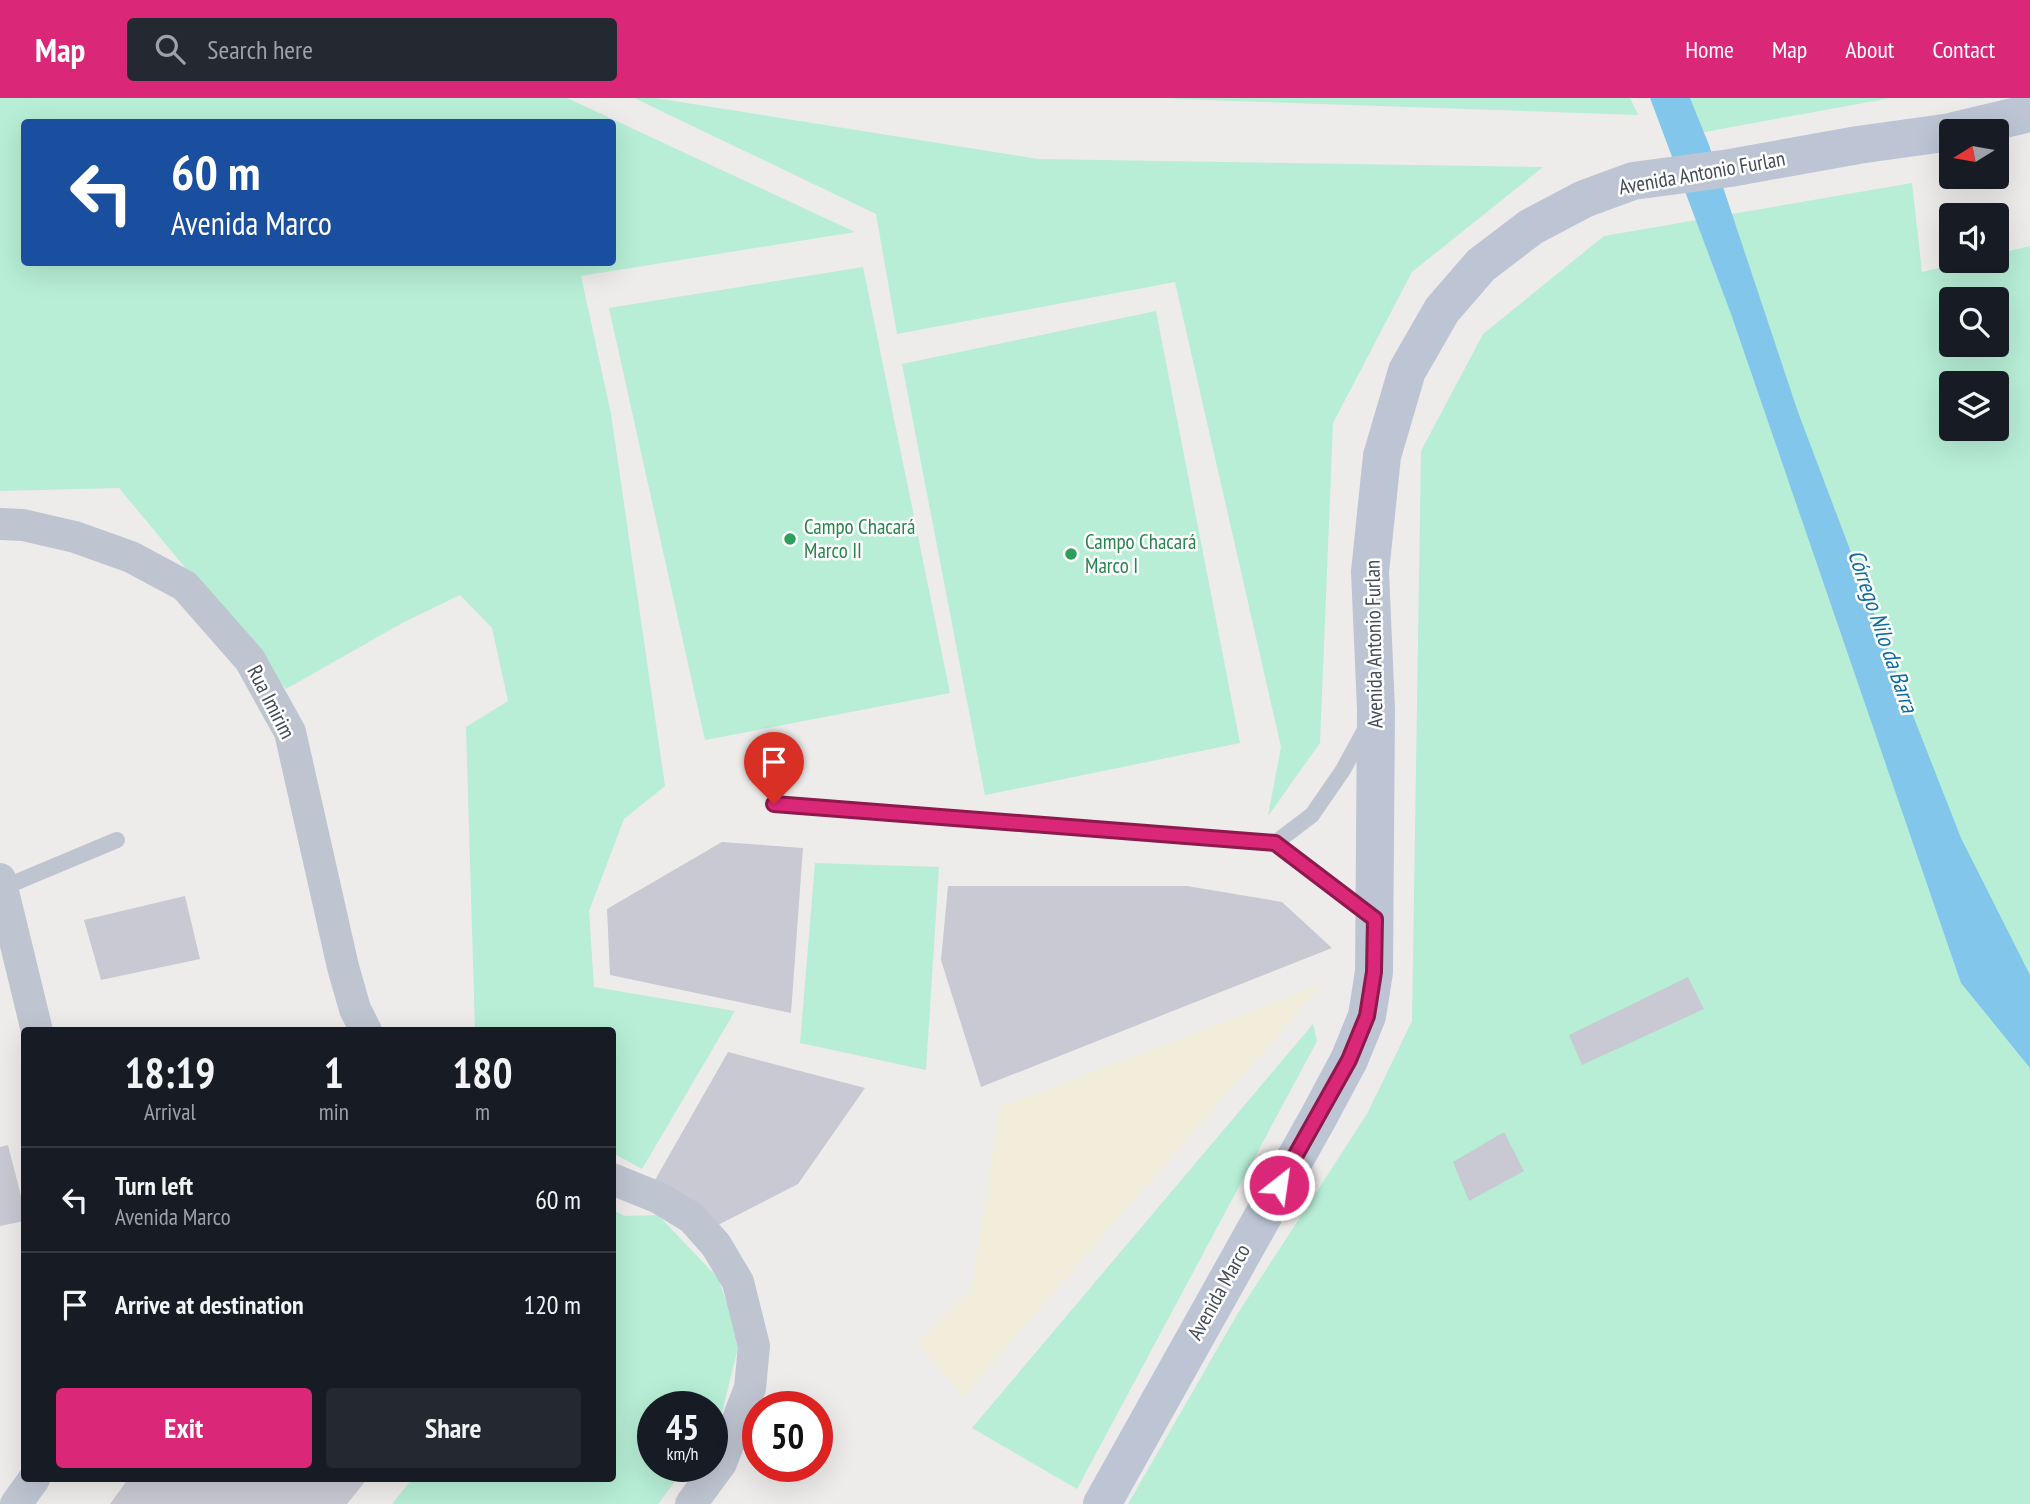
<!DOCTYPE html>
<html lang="en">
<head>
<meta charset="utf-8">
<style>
  body { margin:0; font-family:"PT Sans Narrow",sans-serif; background:#242831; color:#f1f3f6; height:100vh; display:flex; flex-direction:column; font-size:26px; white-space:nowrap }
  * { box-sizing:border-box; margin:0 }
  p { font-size:23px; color:#9ea1a6 }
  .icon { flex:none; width:38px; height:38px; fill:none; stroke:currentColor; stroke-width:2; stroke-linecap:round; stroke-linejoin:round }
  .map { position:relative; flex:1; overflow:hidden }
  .details { position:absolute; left:21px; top:929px; width:595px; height:455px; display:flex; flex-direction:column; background:#171b24; border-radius:7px; box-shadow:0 7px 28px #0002 }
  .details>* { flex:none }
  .hud { position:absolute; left:21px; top:21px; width:595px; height:147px; border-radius:7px; box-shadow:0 7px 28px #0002; background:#1a4fa0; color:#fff; overflow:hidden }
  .needle { width:46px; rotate:259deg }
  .fabs { position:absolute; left:1939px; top:21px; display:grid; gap:14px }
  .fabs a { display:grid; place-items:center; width:70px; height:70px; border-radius:7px; background:#171b24; box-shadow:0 7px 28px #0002; font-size:35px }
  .speed { position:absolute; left:637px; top:1293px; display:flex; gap:14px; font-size:35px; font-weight:700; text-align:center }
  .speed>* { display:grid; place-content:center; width:91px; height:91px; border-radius:50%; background:#171b24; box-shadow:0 7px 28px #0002; line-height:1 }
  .speed small { font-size:18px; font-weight:400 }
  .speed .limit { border:10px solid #d22; background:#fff; color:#111 }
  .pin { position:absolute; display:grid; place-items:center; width:60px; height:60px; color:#fff; margin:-72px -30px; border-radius:50% 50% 50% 0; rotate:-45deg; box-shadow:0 0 7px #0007 }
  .pin .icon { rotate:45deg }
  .me { position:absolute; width:77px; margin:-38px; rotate:30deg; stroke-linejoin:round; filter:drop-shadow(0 0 5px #0008) }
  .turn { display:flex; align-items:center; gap:24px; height:147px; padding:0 35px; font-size:32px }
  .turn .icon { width:91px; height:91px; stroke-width:2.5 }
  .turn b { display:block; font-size:49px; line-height:60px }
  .eta { display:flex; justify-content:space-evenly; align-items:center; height:119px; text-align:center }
  .eta b { font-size:42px; font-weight:700; line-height:49px }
  .action { display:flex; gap:14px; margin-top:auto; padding:14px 35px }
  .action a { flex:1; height:80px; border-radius:7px; background:#db2777; color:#fff; font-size:28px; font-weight:700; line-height:80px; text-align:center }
  .action a+a { background:#242831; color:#f1f3f6 }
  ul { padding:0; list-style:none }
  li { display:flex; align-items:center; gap:21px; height:105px; padding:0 35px; border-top:2px solid #363941 }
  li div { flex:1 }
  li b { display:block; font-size:26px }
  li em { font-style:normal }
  header { display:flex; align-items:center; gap:42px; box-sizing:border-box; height:98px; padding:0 35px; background:#db2777; color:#fff }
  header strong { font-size:33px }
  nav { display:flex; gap:38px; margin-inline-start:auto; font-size:24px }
  .search { width:490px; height:63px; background:#242831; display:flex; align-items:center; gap:18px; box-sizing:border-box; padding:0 24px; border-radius:7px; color:#9ea1a6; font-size:26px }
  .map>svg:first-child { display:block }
  .green { fill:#b7eed5; fill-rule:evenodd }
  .sand { fill:#f1edda }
  .water { fill:#83c6ec }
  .building { fill:#c8c9d2 }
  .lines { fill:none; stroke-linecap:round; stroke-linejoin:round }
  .lane { stroke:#bec5d1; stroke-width:16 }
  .street { stroke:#bec5d1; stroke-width:32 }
  .secondary { stroke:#bdc5d5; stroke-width:38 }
  .route-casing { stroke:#8e194d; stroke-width:18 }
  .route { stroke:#db2777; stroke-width:12 }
  .leisure-dot { fill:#2e9e5b; stroke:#fff; stroke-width:2.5 }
  .labels { text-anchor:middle; stroke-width:5; stroke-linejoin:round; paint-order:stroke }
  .street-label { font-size:21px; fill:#444b59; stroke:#fff }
  .leisure-label { font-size:21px; fill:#27864d; stroke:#fff; text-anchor:start }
  .water-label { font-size:23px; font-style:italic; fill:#0a6ca5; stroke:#fff }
</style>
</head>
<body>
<header>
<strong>Map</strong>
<div class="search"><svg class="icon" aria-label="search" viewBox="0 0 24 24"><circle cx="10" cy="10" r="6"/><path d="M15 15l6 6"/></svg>Search here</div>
<nav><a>Home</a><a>Map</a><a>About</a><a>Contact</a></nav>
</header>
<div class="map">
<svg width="2030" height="1406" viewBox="0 0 2030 1406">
  <rect width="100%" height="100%" fill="#eeebeb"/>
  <path class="green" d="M0 0H567L855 134 581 178 611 316 665 688 624 721 589 813 594 889 735 913 642 1071 613 1055 612 933H475L466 629 508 603 492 530 460 497 404 524 286 591 119 390 0 393ZM24 24H612V164H24Z
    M634 0H655L1038 61 1543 69 1412 174 1333 325 1320 645 1268 718 1281 649 1175 184 897 236 876 116Z
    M1162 0H1630L1638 17 1178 1Z
    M1684 0H1891L1693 36Z
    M1912 85 1922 174 1970 163H1997V156L2030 148V1406H1128L1238 1215 1367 1016 1412 923 1421 353 1483 236 1604 138ZM1951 201H1997V247H1951ZM1951 285H1997V331H1951Z
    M863 169 950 595 705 642 609 210Z
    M1156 213 1240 645 985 697 902 266Z
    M815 765 939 769 926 972 800 945Z
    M1313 926 1317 943 1077 1391 972 1330Z
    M613 1112 624 1118 658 1117 718 1180 740 1242 722 1314 712 1329V1309H653V1368L686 1369 658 1406H392L412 1381H612Z"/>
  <path class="sand" d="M1322 886 963 1299 918 1244 971 1191 1000 1009Z"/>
  <path class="water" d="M1650 0H1690L1709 47 1798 314 1903 592 1961 740 2030 877V970L1961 885 1731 216Z"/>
  <path class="building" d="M722 744 803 750 791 915 610 877 607 811Z
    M948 788H1187L1282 804 1332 850 981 989 941 862Z
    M185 798 200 861 101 882 84 822Z
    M1688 879 1704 911 1582 967 1569 937Z
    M728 954 865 990 798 1086 716 1128 655 1082Z
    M1504 1034 1524 1073 1469 1103 1453 1064Z
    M8 1047 24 1110V1123L0 1128V1049Z
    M128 1381H367L347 1406H110Z"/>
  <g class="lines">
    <path class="lane" d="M774 706 1275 745 1371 817
      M1275 745 1312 717 1343 672 1367 628
      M2 790 117 742"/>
    <path class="street" d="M0 426 23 427 75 439 131 459 185 488 250 562 290 634 343 869 355 911 366 933
      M0 781 37 933
      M612 1081 659 1100 692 1120 716 1147 738 1184 754 1248 750 1290 721 1365 691 1406
      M16 1406 34 1381"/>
    <path class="secondary" d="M1954 33 2030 15
      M1102 1406 1318 1020 1349 962 1367 918 1374 874 1376 611 1370 474 1382 358 1407 273 1442 212 1481 167 1531 129 1584 101 1633 83 1730 70 1858 47 1951 34"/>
  </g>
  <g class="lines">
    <g class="route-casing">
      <path id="route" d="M774 706 1275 745 1375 821 1374 874 1367 918 1349 962 1279 1087"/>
    </g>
    <use href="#route" class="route"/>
  </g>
  <g class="leisure-dot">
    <circle cx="790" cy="441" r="7"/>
    <circle cx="1071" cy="456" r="7"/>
  </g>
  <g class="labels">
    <g class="street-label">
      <text transform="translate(1702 75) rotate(-10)" y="7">Avenida Antonio Furlan</text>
      <text transform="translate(1374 546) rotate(-91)" y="7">Avenida Antonio Furlan</text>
      <text transform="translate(271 604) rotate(63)" y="7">Rua Imirim</text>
      <text transform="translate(1219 1194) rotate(-61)" y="7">Avenida Marco</text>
    </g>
    <g class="leisure-label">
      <text x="804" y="436">Campo Chacará<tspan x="804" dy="24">Marco II</tspan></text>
      <text x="1085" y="451">Campo Chacará<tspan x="1085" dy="24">Marco I</tspan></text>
    </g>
    <g class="water-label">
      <text transform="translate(1883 533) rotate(71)" y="8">Córrego Nilo da Barra</text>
    </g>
  </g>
</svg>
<div class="fabs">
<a><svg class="needle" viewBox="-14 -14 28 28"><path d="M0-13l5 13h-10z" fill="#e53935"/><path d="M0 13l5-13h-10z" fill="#9ea1a6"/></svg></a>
<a><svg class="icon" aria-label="sound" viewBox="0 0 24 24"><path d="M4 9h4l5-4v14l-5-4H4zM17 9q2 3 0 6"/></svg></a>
<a><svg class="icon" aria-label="search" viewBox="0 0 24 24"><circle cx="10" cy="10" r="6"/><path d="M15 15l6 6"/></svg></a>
<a><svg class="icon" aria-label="layers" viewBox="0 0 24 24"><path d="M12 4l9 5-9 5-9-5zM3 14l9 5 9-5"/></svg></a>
</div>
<div class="speed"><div>45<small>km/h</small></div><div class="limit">50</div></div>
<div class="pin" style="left:774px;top:706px;background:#d93025"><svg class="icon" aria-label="arrive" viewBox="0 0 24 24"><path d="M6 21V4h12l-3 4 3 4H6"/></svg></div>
<svg class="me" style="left:1279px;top:1087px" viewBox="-20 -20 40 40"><circle r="17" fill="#db2777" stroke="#fff" stroke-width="3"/><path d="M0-11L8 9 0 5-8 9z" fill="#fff"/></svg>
<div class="hud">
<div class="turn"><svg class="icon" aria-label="left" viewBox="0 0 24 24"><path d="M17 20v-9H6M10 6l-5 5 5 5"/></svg><div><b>60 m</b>Avenida Marco</div></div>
</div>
<section class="details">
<div class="eta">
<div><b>18:19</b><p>Arrival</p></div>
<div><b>1</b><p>min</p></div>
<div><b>180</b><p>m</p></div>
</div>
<ul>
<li><svg class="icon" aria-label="left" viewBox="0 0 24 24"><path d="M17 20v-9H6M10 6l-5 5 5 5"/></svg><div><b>Turn left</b><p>Avenida Marco</p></div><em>60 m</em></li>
<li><svg class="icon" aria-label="arrive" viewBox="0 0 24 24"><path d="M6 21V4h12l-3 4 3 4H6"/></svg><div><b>Arrive at destination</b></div><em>120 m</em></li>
</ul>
<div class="action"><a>Exit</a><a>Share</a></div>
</section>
</div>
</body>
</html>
